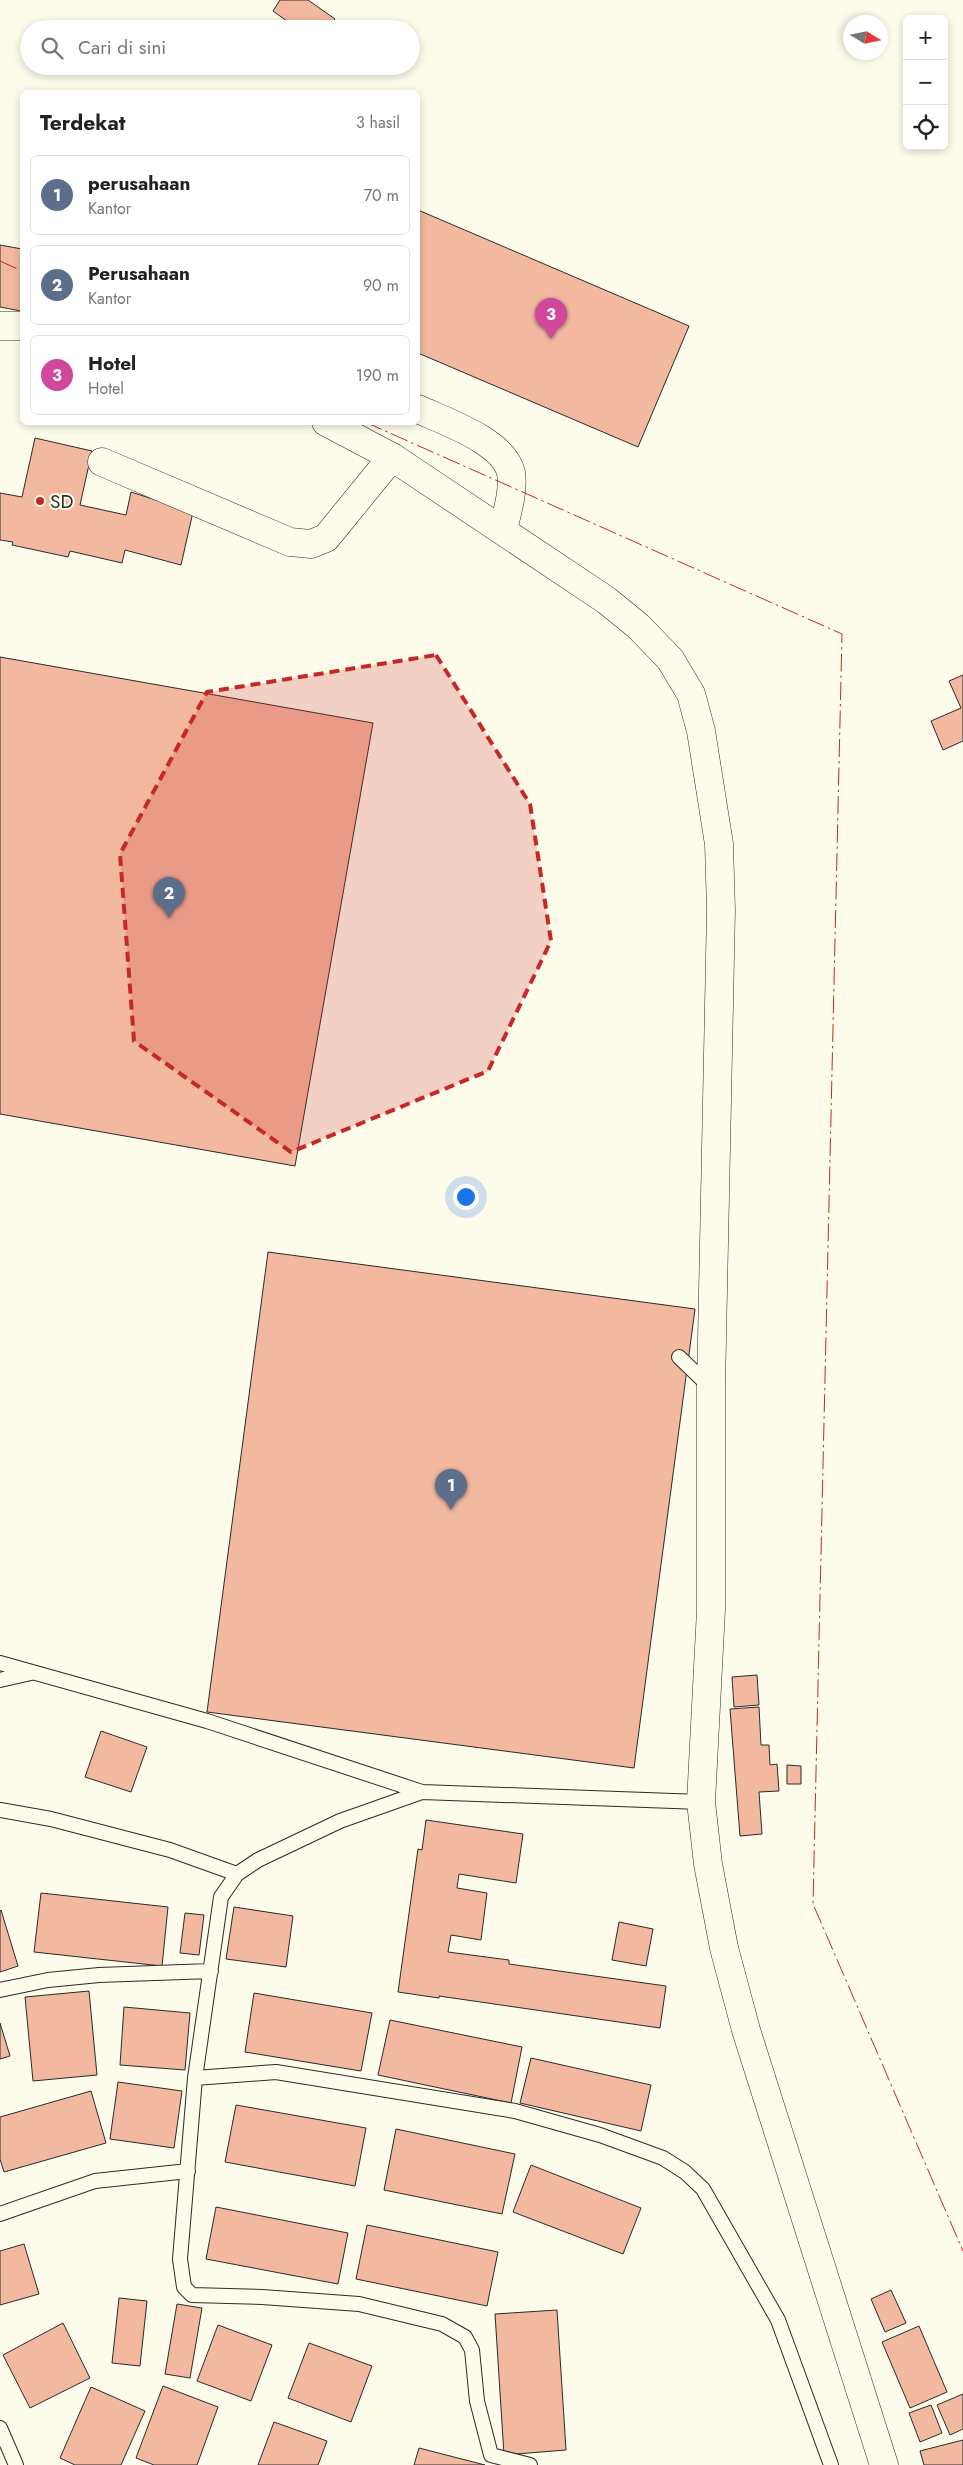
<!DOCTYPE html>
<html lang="id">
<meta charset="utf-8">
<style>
body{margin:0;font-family:Jost,sans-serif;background:#f6f6f6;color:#222}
.controls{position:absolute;right:15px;top:15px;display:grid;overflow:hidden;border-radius:8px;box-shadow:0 2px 8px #0003}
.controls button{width:45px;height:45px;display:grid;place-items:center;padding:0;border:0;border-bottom:1px solid #e0e0e0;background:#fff;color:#222;font:25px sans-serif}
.compass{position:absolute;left:843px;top:15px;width:45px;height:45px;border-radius:50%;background:#fff;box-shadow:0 2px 8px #0003;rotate:100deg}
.you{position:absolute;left:465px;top:1196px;width:18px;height:18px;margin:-12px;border:4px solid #fff;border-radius:50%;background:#1a73e8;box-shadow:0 0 0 8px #1a73e833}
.badge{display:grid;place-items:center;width:32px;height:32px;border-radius:50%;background:#b45309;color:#fff;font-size:16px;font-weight:700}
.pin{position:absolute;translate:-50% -41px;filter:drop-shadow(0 1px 2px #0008)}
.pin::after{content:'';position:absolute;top:26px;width:18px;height:15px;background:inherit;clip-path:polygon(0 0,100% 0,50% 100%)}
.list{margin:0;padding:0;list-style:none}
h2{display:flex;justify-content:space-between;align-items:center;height:65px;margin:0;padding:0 20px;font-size:21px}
h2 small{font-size:16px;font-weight:400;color:#767676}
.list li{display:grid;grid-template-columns:32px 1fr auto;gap:15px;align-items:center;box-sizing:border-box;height:80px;margin:0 10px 10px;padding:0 10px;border:1px solid #e0e0e0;border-radius:8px}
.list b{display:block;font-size:19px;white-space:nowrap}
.list p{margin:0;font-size:16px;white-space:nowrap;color:#767676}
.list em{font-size:16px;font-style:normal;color:#767676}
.icon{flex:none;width:28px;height:28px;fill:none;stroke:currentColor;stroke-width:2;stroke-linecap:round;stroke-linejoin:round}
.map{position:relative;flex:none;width:963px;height:2465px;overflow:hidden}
.search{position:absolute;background:#fff;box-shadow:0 2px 8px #0003;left:20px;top:20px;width:400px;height:55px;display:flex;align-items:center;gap:12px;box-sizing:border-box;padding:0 18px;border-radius:28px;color:#767676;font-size:19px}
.panel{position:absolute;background:#fff;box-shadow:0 2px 8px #0003;left:20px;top:90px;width:400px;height:335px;border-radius:8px}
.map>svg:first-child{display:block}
.building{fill:#f2b8a0;stroke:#2b2b2b}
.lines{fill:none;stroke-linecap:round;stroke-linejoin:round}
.lane-casing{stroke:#2b2b2b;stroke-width:16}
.street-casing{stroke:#2b2b2b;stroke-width:29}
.secondary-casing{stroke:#2b2b2b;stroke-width:29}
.lane{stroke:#fdfbea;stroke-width:14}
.street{stroke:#fdfbea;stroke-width:28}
.secondary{stroke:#fdfbea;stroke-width:28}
.power{stroke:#c62828;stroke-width:1;stroke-dasharray:18 4 2.5 4;stroke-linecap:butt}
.marked{fill:#c62828;fill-opacity:0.2;stroke:#c62828;stroke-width:4;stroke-dasharray:10 6;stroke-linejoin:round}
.poi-dot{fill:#c62828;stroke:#fdfbea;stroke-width:2}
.labels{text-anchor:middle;stroke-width:4;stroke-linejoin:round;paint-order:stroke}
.poi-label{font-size:19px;fill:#2b2b2b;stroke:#fdfbea;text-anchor:start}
</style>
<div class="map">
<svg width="963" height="2465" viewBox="0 0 963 2465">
<rect width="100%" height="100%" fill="#fdfbea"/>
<!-- building -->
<path class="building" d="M280,0H308L335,19L328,29H298L273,11Z
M418,210L689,326L638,447L418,353Z
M0,245L22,249L21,311L0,307Z
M35,438L92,451L80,505L126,515L131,492L193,512L181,565L125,550L122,563L70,551L68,557L12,545L13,542L0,540V493L22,497Z
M0,657L373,723L295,1166L0,1114Z
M963,675V741L943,750L931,721L961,708L949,681Z
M268,1252L695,1309L634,1768L207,1712Z
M757,1675L759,1705L734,1707L732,1677Z
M759,1707L761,1745H769L770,1765L777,1764L779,1791L759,1792L762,1834L740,1836L730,1709Z
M101,1731L147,1747L131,1792L85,1777Z
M787,1765L801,1766V1784H787Z
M426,1820L523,1834L516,1883L459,1874L457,1888L487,1893L481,1940L451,1935L448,1952L509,1960V1964L666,1986L660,2028L439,1996V1998L398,1992L418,1849L422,1850Z
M41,1893L168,1907L162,1966L34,1952Z
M234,1907L293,1916L286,1967L226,1959Z
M1,1910L18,1966L0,1972V1911Z
M185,1913L204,1915L199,1955L180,1953Z
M619,1922L653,1929L646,1966L612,1960Z
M89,1991L97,2075L33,2081L25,1997Z
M254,1993L372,2013L361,2071L245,2052Z
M124,2007L190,2013L185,2070L120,2065Z
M390,2020L522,2047L511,2103L378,2075Z
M0,2023L10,2056L0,2059Z
M531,2058L651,2085L641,2131L520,2103Z
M118,2082L182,2091L174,2148L110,2139Z
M91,2091L106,2143L4,2172L0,2159V2117Z
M236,2105L366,2128L355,2186L225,2162Z
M396,2129L515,2154L502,2214L384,2190Z
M531,2165L641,2208L623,2254L513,2212Z
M216,2207L348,2233L338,2284L206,2259Z
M367,2225L498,2252L487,2306L356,2279Z
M24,2244L39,2294L0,2305V2251Z
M891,2290L906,2323L885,2332L871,2299Z
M119,2298L147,2301L140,2366L112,2363Z
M177,2304L202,2308L190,2378L165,2374Z
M557,2310L566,2450L504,2455L495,2314Z
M63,2323L90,2378L30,2408L3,2355Z
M218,2325L272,2345L251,2401L197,2381Z
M919,2326L947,2392L910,2408L882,2342Z
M309,2343L372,2366L351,2422L288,2398Z
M163,2386L218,2407L197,2465H154L136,2458Z
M91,2387L145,2411L121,2465H75L60,2458Z
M963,2394V2429L950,2435L937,2405Z
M931,2405L942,2433L920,2442L909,2413Z
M274,2422L327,2441L318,2465H258Z
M963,2440V2465H924L920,2451Z
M419,2448L485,2465H414Z"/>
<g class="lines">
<!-- lane casing -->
<g class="lane-casing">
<path id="lane" d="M679,1357L710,1387
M0,1663L207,1721L422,1792L701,1802
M0,1680L31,1673
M422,1792L340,1821L258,1860L237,1874L221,1897L195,2078L180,2259L184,2287L192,2295L262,2297L359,2304L442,2324L465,2337L472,2350L477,2401L491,2455L530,2465
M0,1810L51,1819L170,1850L237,1874
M0,1990L48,1980L99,1975L211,1971
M195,2078L276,2072L515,2111L600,2135L663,2158L685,2172L703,2189L778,2320L831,2465
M0,2214L95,2181L188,2171
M0,2428L16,2465"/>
</g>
<!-- street casing -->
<g class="street-casing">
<path id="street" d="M418,409C444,421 504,441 511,473C514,491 507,512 503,530
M102,462L290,542L311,544L326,538L392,457"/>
</g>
<!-- secondary casing -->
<g class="secondary-casing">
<path id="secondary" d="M0,326H22
M326,422L392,457L606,600L638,626L670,659L691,694L701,731L719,844L721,910L711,1387V1610L701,1802L708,1864L724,1948L746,2030L884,2465"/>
</g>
<!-- lane -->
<use href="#lane" class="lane"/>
<!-- street -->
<use href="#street" class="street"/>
<!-- secondary -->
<use href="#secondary" class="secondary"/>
<!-- power -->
<path class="power" d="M0,261L22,271
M365,422L842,634L813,1904L963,2251"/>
</g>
<!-- marked area -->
<path class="marked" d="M436,655L530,804L551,941L488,1071L291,1152L134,1041L120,854L207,692Z"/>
<!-- markers -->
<circle class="poi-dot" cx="40" cy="501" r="5"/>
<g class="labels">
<!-- poi labels -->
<g class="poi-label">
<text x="50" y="508">SD</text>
</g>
</g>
</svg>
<div class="controls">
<button>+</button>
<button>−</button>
<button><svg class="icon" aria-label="locate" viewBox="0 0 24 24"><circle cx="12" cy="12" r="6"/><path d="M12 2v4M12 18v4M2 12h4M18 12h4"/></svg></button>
</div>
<svg class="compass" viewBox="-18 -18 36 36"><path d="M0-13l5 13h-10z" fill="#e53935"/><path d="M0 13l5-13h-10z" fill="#767676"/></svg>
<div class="you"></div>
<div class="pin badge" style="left:451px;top:1510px;background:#5c6f8a">1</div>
<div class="pin badge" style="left:169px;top:918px;background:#5c6f8a">2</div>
<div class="pin badge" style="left:551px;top:339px;background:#d1479c">3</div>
<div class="search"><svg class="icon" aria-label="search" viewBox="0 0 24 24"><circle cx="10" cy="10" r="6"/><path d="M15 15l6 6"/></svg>Cari di sini</div>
<section class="panel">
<h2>Terdekat<small>3 hasil</small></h2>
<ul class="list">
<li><span class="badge" style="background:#5c6f8a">1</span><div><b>perusahaan</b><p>Kantor</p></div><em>70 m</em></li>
<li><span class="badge" style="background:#5c6f8a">2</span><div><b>Perusahaan</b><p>Kantor</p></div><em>90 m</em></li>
<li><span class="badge" style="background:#d1479c">3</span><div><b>Hotel</b><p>Hotel</p></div><em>190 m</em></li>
</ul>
</section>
</div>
